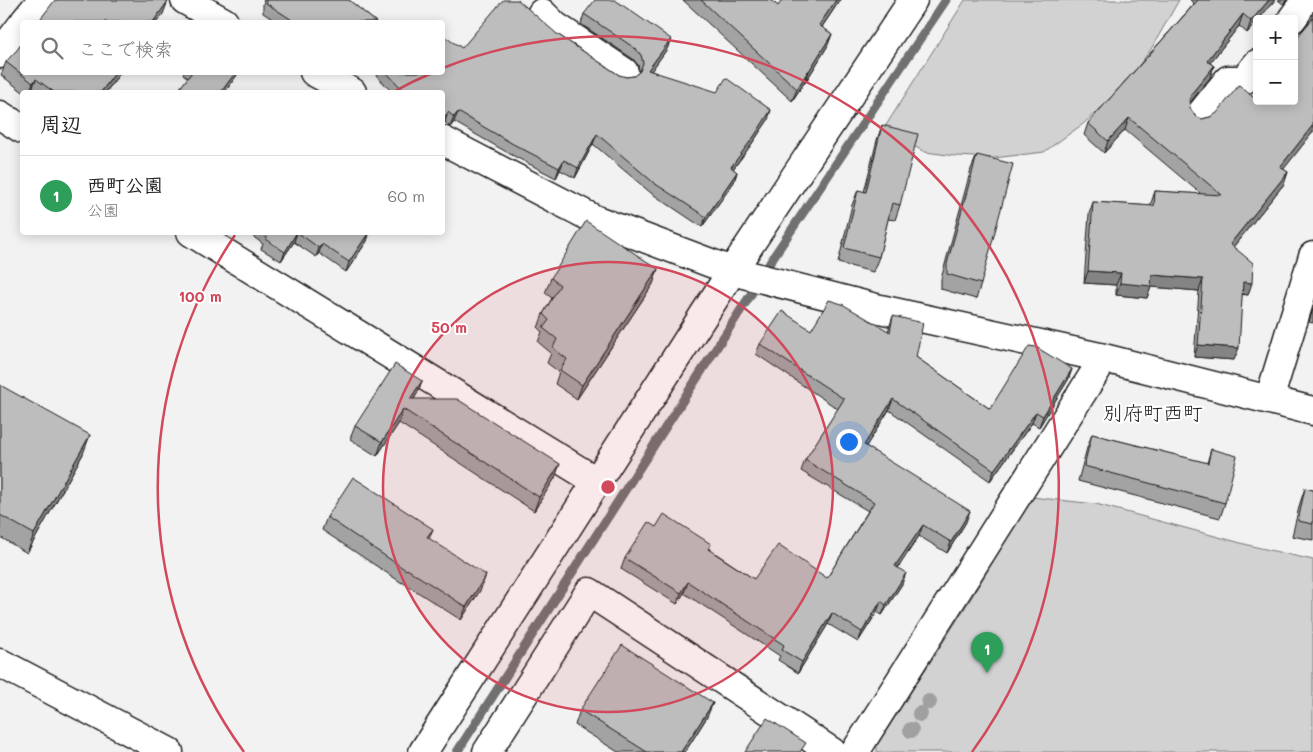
<!DOCTYPE html>
<html lang="ja">
<meta charset="utf-8">
<style>
body{margin:0;font-family:Mali,"Klee One",sans-serif;background:#f6f6f6;color:#222}
.controls{position:absolute;right:15px;top:15px;display:grid;overflow:hidden;border-radius:5px;box-shadow:0 2px 12px #0003}
.controls button{width:45px;height:45px;display:grid;place-items:center;padding:0;border:0;border-bottom:1px solid #e0e0e0;background:#fff;color:#222;font:25px sans-serif}
.you{position:absolute;left:848px;top:441px;width:18px;height:18px;margin:-12px;border:4px solid #fff;border-radius:50%;background:#1a73e8;box-shadow:0 0 0 8px #1a73e833}
.badge{display:grid;place-items:center;width:32px;height:32px;border-radius:50%;background:#d1495b;color:#fff;font-size:16px;font-weight:700}
.pin{position:absolute;translate:-50% -41px;filter:drop-shadow(0 1px 2px #0008)}
.pin::after{content:'';position:absolute;top:26px;width:18px;height:15px;background:inherit;clip-path:polygon(0 0,100% 0,50% 100%)}
.list{margin:0;padding:0;list-style:none}
h2{display:flex;justify-content:space-between;align-items:center;height:65px;margin:0;padding:0 20px;font-size:21px}
h2 small{font-size:16px;font-weight:400;color:#767676}
.list li{display:grid;grid-template-columns:32px 1fr auto;gap:15px;align-items:center;box-sizing:border-box;height:80px;padding:0 20px;border-top:1px solid #e0e0e0}
.list b{display:block;font-size:19px;white-space:nowrap}
.list p{margin:0;font-size:16px;white-space:nowrap;color:#767676}
.list em{font-size:16px;font-style:normal;color:#767676}
.icon{flex:none;width:28px;height:28px;fill:none;stroke:currentColor;stroke-width:2;stroke-linecap:round;stroke-linejoin:round}
.map{position:relative;flex:none;width:1313px;height:752px;overflow:hidden}
.search{position:absolute;background:#fff;box-shadow:0 2px 12px #0003;left:20px;top:20px;width:425px;height:55px;display:flex;align-items:center;gap:12px;box-sizing:border-box;padding:0 18px;border-radius:5px;color:#767676;font-size:19px}
.panel{position:absolute;background:#fff;box-shadow:0 2px 12px #0003;left:20px;top:90px;width:425px;height:145px;border-radius:5px}
.map>svg:first-child{display:block}
.green{fill:#d2d2d2;stroke:#777}
.lines{fill:none;stroke-linecap:round;stroke-linejoin:round}
.stream{stroke:#707070;stroke-width:9}
.minor-casing{stroke:#1c1c1c;stroke-width:31}
.minor{stroke:#fff;stroke-width:28}
.tree{fill:#a0a0a0}
.wall{fill:#a3a3a3;stroke:#1c1c1c}
.shaded-wall{fill:#848484;stroke:#1c1c1c}
.building{fill:#bdbdbd;stroke:#1c1c1c}
.ring{fill:none;stroke:#d1495b;stroke-width:2.5}
.labels{text-anchor:middle;stroke-width:4;stroke-linejoin:round;paint-order:stroke}
.quarter-label{font-size:20px;fill:#1c1c1c;stroke:#fff}
.centre{fill:#d1495b;stroke:#fff;stroke-width:2.5}
.ring-label{font-size:15px;text-anchor:middle;font-weight:bold;fill:#d1495b;stroke:#fff;stroke-width:4;stroke-linejoin:round;paint-order:stroke}
</style>
<div class="map">
<svg width="1313" height="752" viewBox="0 0 1313 752">
<rect width="100%" height="100%" fill="#f2f2f2"/>
<filter id="ink" filterUnits="userSpaceOnUse"><feTurbulence type="fractalNoise" baseFrequency=".02" numOctaves="2"/><feDisplacementMap in="SourceGraphic" scale="10" xChannelSelector="R" yChannelSelector="G"/><feConvolveMatrix kernelMatrix="1 2 1 2 8 2 1 2 1" color-interpolation-filters="sRGB"/></filter>
<g filter="url(#ink)">
<!-- green -->
<path class="green" d="M965,0H1179L1151,49L1122,89L1083,124L1044,152L994,158L956,156L925,152L883,130Z
M1031,497L1096,504L1252,546L1313,560V752H877V745L970,600Z"/>
<g class="lines">
<!-- stream -->
<path class="stream" d="M457,752L753,291L774,256L946,0"/>
<!-- minor casing -->
<g class="minor-casing">
<path id="minor" d="M185,0L224,22
M542,13L555,26L624,72
M1292,19L1306,0
M24,22L42,0
M0,54L22,25
M314,72L352,92
M0,115L22,129
M1200,115L1228,80H1244L1257,64
M442,140L594,219L732,271L880,309L1104,358L1313,411
M191,232L596,481
M1269,400L1313,256
M0,663L169,752
M423,752L732,271L913,0
M487,752L589,592L832,752
M855,752L1104,358"/>
</g>
<!-- minor -->
<use href="#minor" class="minor"/>
</g>
<!-- trees -->
<g class="tree">
<circle cx="929" cy="702" r="8"/>
<circle cx="920" cy="714" r="8"/>
<circle cx="911" cy="730" r="8"/>
</g>
<!-- wall -->
<path class="wall" d="M263,0H349L376,22H277L263,13V4L264,1Z
M683,0H771L778,6L840,0L822,27L832,34L827,47L805,83H804L792,101Z
M1190,0H1275L1247,33L1239,26L1210,63L1214,66L1210,78L1189,103L1190,108L1195,116L1202,119L1210,117L1257,101L1308,24L1313,11V132L1283,169L1288,172L1284,184L1233,247L1248,295L1242,294L1234,360L1194,357L1199,291L1151,287L1147,298L1116,295V285L1084,283L1089,214L1093,202L1151,206V203L1155,191L1201,194L1125,130L1104,153L1084,135L1088,123L1194,4Z
M1278,0H1287L1283,4Z
M584,14L671,39L667,49L651,71L768,120L751,145L733,169L737,172L734,182L702,227L651,193L593,144L575,178L560,170L556,178L510,154L454,122L450,127L445,122L443,125L442,92H392L373,72H442L462,48L557,34L619,75L626,77L634,76L639,72L638,65L633,59L581,24Z
M6,62L22,72H121L106,92H23L1,75Z
M184,72H239L225,92H177L188,78L183,74Z
M882,125L900,205L895,220L888,219L879,257L873,272L838,263L852,205L858,190L864,192L877,140Z
M977,155L981,284L976,299L941,289V279L971,169Z
M247,232H370L367,241L346,272L319,253L316,257L294,242L281,261L261,249L263,244Z
M658,269L653,284L577,399L555,384L559,372L547,363L551,353L538,342L542,332L538,328L543,314L552,298L545,293L551,278Z
M1313,309V323L1309,322Z
M893,316L916,357L990,409L1072,369L1068,380L1039,427L1032,423L990,481L889,410L866,446L966,522L947,553L919,536L898,568L902,584L882,615L877,612L858,642L828,624L798,673L778,660L780,656L684,593L677,604L621,569L625,558L656,527L711,544L709,549L754,579L827,578L868,511L801,471L805,460L838,409L756,354L760,344L811,330L888,331Z
M422,381L417,394L414,399L555,478L534,511L399,423L377,456L350,439L355,426Z
M0,385L83,454L27,553L0,537Z
M1092,434L1207,463L1211,449L1225,503L1220,518L1078,481L1087,448Z
M1305,488L1313,490V540L1292,536L1300,503Z
M327,517L429,539L481,589L461,620L402,582V583L322,530Z
M580,710L707,717L685,752H618L575,725Z"/>
<!-- shaded-wall -->
<path class="shaded-wall" d="M836,0H840L815,37L819,25Z
M1269,0H1275L1259,19H1257V21L1247,33L1251,21Z
M168,1L163,14L157,22H153Z
M1243,14L1239,26L1203,72L1207,61Z
M832,34L827,47L805,83L809,71Z
M671,39L667,49L645,80L648,70Z
M1214,66L1210,78L1188,105L1185,112L1192,93Z
M808,71L804,83L792,101L797,89Z
M116,72H121L106,92H101Z
M236,72H239L225,92H221Z
M36,79L31,92H29L33,83Z
M771,110L768,120L751,145L727,177L731,167Z
M448,112L445,122L442,125V116Z
M458,112L454,122L450,127L454,117Z
M1129,118L1125,130L1104,153L1108,141Z
M1313,125V132L1276,179L1280,167Z
M597,134L593,144L575,178L578,168Z
M564,160L560,170L556,178L559,168Z
M737,172L734,182L702,227L706,217Z
M1288,172L1284,184L1226,256L1230,244Z
M297,232L294,242L281,261L285,252Z
M369,232L367,241L346,272L349,262Z
M322,244L319,253L316,257L319,248Z
M658,269L653,284L577,399L582,385Z
M1088,271L1121,273L1116,285L1084,283Z
M1152,275L1203,279L1199,291L1151,287L1147,298L1116,295L1120,283Z
M1243,282L1252,283L1248,295L1239,294Z
M1198,345L1239,348L1234,360L1194,357Z
M1072,369L1068,380L1039,427L1043,416Z
M422,381L417,394L405,412L410,399Z
M893,399L889,410L860,456L864,445Z
M403,409L399,423L377,456L382,442Z
M1036,412L1032,423L990,481L994,470Z
M90,435L83,454L27,553L34,534Z
M560,464L555,478L534,511L539,497Z
M970,511L966,522L947,553L951,542Z
M923,525L919,536L891,577L895,566Z
M433,529L428,542L427,537Z
M906,573L902,584L882,615L886,605Z
M486,575L481,589L461,620L466,607Z
M688,582L684,593L677,604L681,593Z
M881,601L877,612L858,642L862,632Z
M832,613L828,624L798,673L802,662Z
M713,703L707,717L685,752H681Z"/>
<!-- building -->
<path class="building" d="M55,0H166L168,1L153,22H38Z
M266,0H349L376,22H295L266,3Z
M503,0H518L557,34L619,75L626,77L634,76L640,71L643,63L641,55L636,49L584,14L595,0H615L671,39L648,70L717,92L726,78L771,110L755,135L731,167L737,172L706,217L654,183L597,134L578,168L564,160L559,168L513,144L458,112L454,117L448,112L447,115L442,116V92H405L386,72H442V35L462,48Z
M701,0H771L778,6L782,0H836L819,25L832,34L809,71H808L797,89Z
M1198,0H1269L1251,21L1243,14L1207,61L1214,66L1192,93L1189,100L1190,108L1195,116L1202,119L1210,117L1217,113L1239,85L1253,97L1257,92V101H1294V41L1313,18V125L1280,167L1288,172L1230,244L1253,263L1252,283L1243,282L1239,348L1198,345L1203,279L1152,275L1151,286L1120,283L1121,273L1088,271L1093,202L1154,206L1155,191L1222,195L1129,118L1108,141L1088,123Z
M22,43V72H116L101,92H54L36,79L33,83L6,62L12,55L17,50Z
M192,72H236L221,92H177Z
M882,125L918,134L900,205L892,203L879,257L844,248L858,190L866,192Z
M977,155L1013,164L981,284L947,274V264Z
M586,221L658,269L582,385L560,370L567,359L553,348L557,339L543,328L549,320L543,314L560,285L551,278Z
M264,232H297L285,252L265,239L268,235Z
M297,232H369L349,262L322,244L319,248Z
M829,300L842,304L890,332L893,316L923,323L916,357L990,409L1029,346L1036,347L1072,369L1043,416L1036,412L994,470L893,399L864,445L970,511L951,542L923,525L895,566L906,573L886,605L881,601L862,632L832,613L802,662L782,650L784,645L688,582L681,593L625,558L648,522L656,527L664,514L711,544L708,549L754,579L778,545L827,578L874,502L805,460L844,399L760,344L782,311L811,330Z
M395,364L422,381L410,399H457L560,464L539,497L403,409L382,442L355,426Z
M0,385L90,435L34,534L0,515Z
M1092,434L1208,463L1211,449L1237,456L1225,503L1084,466Z
M353,477L433,529L427,537L486,575L466,607L407,569L406,570L327,517Z
M1305,488L1313,490V524L1298,521Z
M622,645L713,703L681,752H647L580,710Z
M767,718L806,743L800,752H745Z"/>
</g>
<!-- distance rings -->
<circle cx="608" cy="487" r="225" fill="#d1495b" fill-opacity=".12"/>
<g class="ring">
<circle cx="608" cy="487" r="225"/>
<path d="M244 752A450 450 0 0 1 235 235M393 92A450 450 0 0 1 432 73M443 68A450 450 0 0 1 972 752"/>
</g>
<g class="labels">
<!-- quarter labels -->
<g class="quarter-label">
<text x="1153" y="420">別府町西町</text>
</g>
</g>
<circle cx="608" cy="487" r="8" class="centre"/>
<g class="ring-label">
<text x="200" y="302">100 m</text>
<text x="449" y="333">50 m</text>
</g>
</svg>
<div class="controls">
<button>+</button>
<button>−</button>
</div>
<div class="you"></div>
<div class="pin badge" style="left:987px;top:673px;background:#2e9e5b">1</div>
<div class="search"><svg class="icon" aria-label="search" viewBox="0 0 24 24"><circle cx="10" cy="10" r="6"/><path d="M15 15l6 6"/></svg>ここで検索</div>
<section class="panel">
<h2>周辺<small></small></h2>
<ul class="list">
<li><span class="badge" style="background:#2e9e5b">1</span><div><b>西町公園</b><p>公園</p></div><em>60 m</em></li>
</ul>
</section>
</div>
